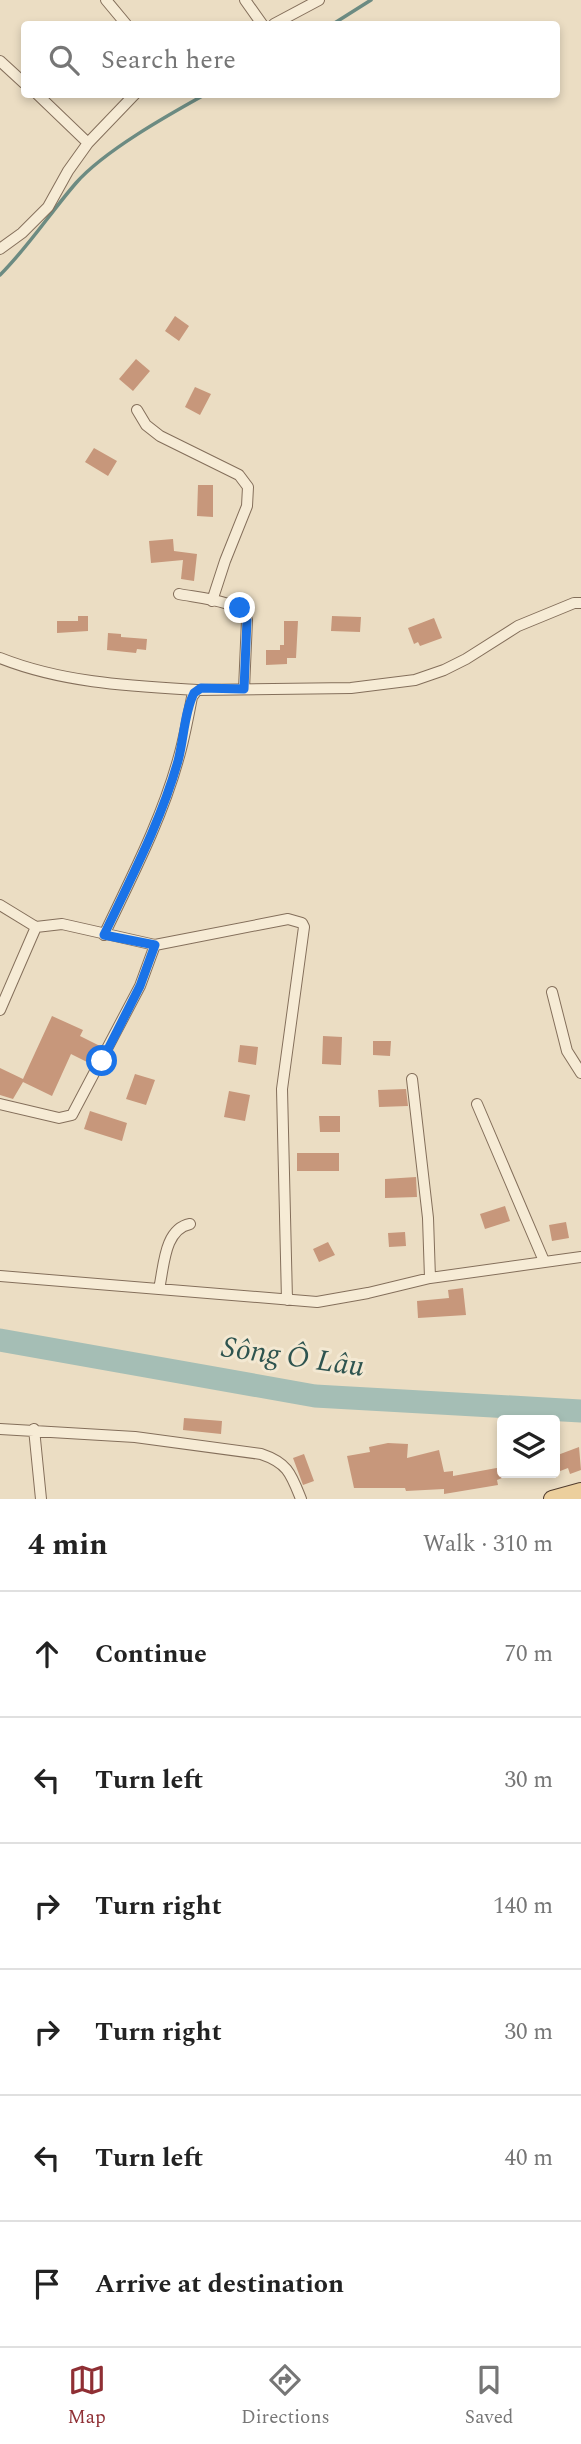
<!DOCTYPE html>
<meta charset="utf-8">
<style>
body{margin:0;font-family:Spectral,serif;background:#f2f2f2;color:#222}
.controls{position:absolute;right:21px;bottom:21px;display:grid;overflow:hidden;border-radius:7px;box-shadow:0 4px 10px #0003}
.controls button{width:63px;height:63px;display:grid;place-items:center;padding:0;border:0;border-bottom:2px solid #e0e0e0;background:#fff;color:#222;font:35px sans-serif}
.stop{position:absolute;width:21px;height:21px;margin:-16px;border:5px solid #1a73e8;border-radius:50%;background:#fff}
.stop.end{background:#1a73e8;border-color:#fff;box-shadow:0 2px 7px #0008}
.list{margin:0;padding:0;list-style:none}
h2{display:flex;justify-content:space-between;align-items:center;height:91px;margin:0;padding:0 28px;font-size:30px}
h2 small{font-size:23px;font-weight:400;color:#767676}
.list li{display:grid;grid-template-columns:46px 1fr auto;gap:21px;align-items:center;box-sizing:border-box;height:126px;padding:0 28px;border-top:2px solid #e0e0e0}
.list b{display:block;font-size:26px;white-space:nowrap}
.list em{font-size:23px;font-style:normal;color:#767676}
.icon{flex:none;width:38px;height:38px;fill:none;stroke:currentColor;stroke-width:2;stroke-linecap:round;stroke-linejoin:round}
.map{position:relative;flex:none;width:581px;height:1499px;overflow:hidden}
.search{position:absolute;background:#fff;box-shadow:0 4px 10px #0003;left:21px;right:21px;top:21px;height:77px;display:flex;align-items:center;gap:18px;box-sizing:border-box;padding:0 24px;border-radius:7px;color:#767676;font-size:26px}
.sheet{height:847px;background:#fff}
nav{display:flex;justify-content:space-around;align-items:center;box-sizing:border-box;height:98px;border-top:2px solid #e0e0e0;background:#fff;font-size:19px;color:#767676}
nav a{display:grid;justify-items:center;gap:4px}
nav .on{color:#8f2f34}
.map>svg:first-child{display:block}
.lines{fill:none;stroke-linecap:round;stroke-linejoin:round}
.stream{stroke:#6c8b82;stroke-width:3.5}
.river{stroke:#a5beb5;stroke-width:23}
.building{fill:#c7977b}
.minor-casing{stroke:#846f5b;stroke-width:12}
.primary-casing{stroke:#523d2f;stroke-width:18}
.minor{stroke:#f6ebd5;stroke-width:10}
.primary{stroke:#eccf9d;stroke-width:16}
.route{stroke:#1a73e8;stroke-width:9}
.labels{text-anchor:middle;stroke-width:6;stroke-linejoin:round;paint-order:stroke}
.water-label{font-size:30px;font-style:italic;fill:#2e544f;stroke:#f3e8d2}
</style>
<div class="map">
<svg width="581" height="1499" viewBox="0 0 581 1499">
<rect width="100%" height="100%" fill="#ebddc3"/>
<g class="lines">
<!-- stream -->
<path class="stream" d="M333,24L371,0
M0,275C29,246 50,213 76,183C104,151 168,115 206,94"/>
<!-- river -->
<path class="river" d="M0,1340L315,1396L581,1411"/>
</g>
<!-- building -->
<path class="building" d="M175,316L189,326L179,341L165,331Z
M136,359L150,371L133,391L119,379Z
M195,387L211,394L200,415L185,407Z
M94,448L117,461L108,476L85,462Z
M198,485H213V517L197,516Z
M173,539L174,551L197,554L194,581L181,579L183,560L151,563L149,541Z
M78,616H88V631L57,633V621H78Z
M332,616L361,617L360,632L331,631Z
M434,618L442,638L420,646L418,642L414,644L408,628Z
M284,621H298L296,658H287V664L266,665V650H280V645H284Z
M108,633L121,634V637L147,639L146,650L137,649L136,653L107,650Z
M52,1016L83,1030L80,1036L100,1046L91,1064L71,1054L52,1096L23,1082L13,1099L0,1095V1068L23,1079Z
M323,1036L342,1037L341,1065L322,1064Z
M373,1041H391L390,1056L373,1055Z
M240,1045L258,1047L256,1065L238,1062Z
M135,1074L155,1080L146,1105L126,1099Z
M406,1089L408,1106L379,1107L378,1090Z
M229,1091L250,1095L245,1121L224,1117Z
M90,1111L127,1123L122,1141L84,1129Z
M319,1116H340V1132H320Z
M297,1153H339V1171H297Z
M416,1177L417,1197L385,1198V1179Z
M505,1206L510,1221L485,1229L480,1214Z
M566,1222L569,1238L552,1241L549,1225Z
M405,1232L406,1246L389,1247L388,1233Z
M328,1242L335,1255L319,1262L313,1249Z
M463,1288L466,1315L418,1318L417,1301L449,1298L448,1290Z
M184,1418L222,1421L221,1434L183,1430Z
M388,1443L408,1444L407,1458L439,1450L444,1472L453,1471V1476L502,1467V1478L497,1480L498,1485L444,1494V1489L406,1491L405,1488H354L347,1456L370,1452L369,1447Z
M579,1447L581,1470L570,1474L568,1468L555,1473V1456Z
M304,1454L314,1481L303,1485L293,1458Z"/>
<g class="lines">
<!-- minor casing -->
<g class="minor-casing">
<path id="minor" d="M106,0L126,24
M245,0L262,24
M274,24L319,0
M0,61L24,83
M37,94L88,143
M0,249L22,233L48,207L68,171L88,143L135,94
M137,410L146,425L160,436L239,475L248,487L247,506L225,561L212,601
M179,594C198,598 241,600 247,620L244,689
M0,658C63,683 130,686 197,690
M0,905L36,927L0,1010
M36,927L62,924L155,945L288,919L302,923L304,927L282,1089L287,1300
M104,935C131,878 161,821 178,760C184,740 188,718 192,697L197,690L351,688L415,680L444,670L466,659L518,626L574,603H581
M552,992L567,1051L581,1073
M412,1079L428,1218L430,1278
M0,1104L59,1118L72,1115L140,986L155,945
M477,1104L544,1261
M0,1276L317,1302L368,1293L430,1278L581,1257
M159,1289C164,1267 164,1229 190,1224
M0,1429L135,1437L261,1454C288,1463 291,1474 301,1499
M34,1429L41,1499"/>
</g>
<!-- primary casing -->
<g class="primary-casing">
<path id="primary" d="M552,1499L581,1491"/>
</g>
<!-- minor -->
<use href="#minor" class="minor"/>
<!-- primary -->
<use href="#primary" class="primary"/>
</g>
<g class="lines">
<!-- route -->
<path class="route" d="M102,1061L140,986L155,945L104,935C131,878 161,821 178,761C184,739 184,713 194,693L201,688L244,689L247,620L244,612L240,608"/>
</g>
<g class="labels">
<!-- water labels -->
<g class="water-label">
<text transform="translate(293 1356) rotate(8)" y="10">Sông Ô Lâu</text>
</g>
</g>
</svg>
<div class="controls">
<button><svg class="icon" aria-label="layers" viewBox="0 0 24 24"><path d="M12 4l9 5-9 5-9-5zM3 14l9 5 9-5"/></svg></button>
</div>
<div class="stop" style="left:102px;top:1061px"></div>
<div class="stop end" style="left:240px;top:608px"></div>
<div class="search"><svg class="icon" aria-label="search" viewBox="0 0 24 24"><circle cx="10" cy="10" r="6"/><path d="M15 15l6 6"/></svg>Search here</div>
</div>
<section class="sheet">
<h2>4 min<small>Walk · 310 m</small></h2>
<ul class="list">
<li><svg class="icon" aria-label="ahead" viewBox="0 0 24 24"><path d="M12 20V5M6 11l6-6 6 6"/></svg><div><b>Continue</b></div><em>70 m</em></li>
<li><svg class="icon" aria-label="left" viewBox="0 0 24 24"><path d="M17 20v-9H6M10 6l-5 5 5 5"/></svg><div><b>Turn left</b></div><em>30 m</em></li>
<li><svg class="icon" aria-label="right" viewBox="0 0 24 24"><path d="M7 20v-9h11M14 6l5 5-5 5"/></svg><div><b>Turn right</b></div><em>140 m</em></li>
<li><svg class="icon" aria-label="right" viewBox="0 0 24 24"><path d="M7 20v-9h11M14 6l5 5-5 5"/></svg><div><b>Turn right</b></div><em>30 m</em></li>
<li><svg class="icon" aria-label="left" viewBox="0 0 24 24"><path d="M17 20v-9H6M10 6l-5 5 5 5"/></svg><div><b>Turn left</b></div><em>40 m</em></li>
<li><svg class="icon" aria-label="arrive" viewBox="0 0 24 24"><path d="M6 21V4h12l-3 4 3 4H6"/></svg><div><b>Arrive at destination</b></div></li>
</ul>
</section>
<nav>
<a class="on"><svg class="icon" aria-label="map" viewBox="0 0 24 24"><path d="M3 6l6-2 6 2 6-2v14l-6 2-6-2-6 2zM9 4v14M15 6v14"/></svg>Map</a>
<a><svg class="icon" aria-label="directions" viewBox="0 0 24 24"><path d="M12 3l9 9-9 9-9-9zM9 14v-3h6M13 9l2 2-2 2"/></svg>Directions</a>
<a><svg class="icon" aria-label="saved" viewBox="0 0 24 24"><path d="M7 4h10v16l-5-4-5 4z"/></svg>Saved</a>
</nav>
